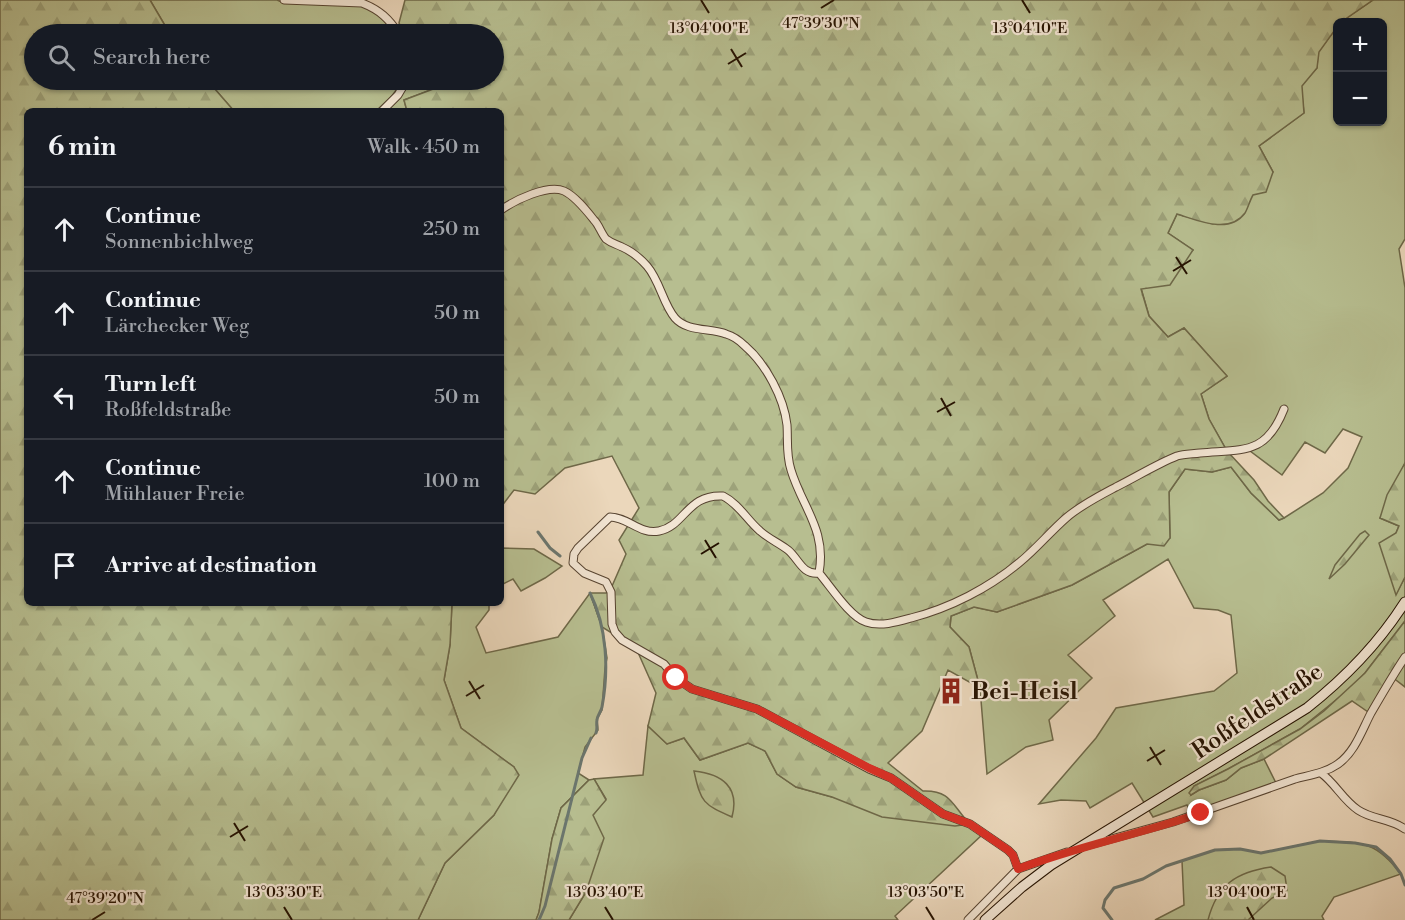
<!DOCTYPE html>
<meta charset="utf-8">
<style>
body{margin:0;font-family:"Libre Bodoni",serif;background:#20242c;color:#f1f3f6}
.controls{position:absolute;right:18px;top:18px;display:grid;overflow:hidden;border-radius:9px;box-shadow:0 2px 4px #0004}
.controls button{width:54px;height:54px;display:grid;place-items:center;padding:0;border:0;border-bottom:2px solid #363941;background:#171b24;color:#f1f3f6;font:30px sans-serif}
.stop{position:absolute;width:18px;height:18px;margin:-14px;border:4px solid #d93025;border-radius:50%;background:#fff}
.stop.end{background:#d93025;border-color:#fff;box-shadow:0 2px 6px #0008}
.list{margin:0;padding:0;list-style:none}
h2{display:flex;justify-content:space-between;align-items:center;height:78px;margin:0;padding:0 24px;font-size:26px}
h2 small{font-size:20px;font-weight:400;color:#9ea1a6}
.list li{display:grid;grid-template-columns:39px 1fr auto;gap:18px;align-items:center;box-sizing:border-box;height:84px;padding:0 24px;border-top:2px solid #363941}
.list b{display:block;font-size:22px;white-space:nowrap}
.list p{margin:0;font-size:20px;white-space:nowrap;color:#9ea1a6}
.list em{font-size:20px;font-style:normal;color:#9ea1a6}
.icon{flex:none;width:33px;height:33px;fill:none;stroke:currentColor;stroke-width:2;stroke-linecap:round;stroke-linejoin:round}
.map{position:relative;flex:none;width:1405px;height:920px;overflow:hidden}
.search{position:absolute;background:#171b24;box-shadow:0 2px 4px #0004;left:24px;top:24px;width:480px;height:66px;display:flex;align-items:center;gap:15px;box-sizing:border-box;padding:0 21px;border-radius:33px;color:#9ea1a6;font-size:22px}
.panel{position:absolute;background:#171b24;box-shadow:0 2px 4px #0004;left:24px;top:108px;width:480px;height:498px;border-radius:9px}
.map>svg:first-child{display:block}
.green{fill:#b7be90;stroke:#6e6848;stroke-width:1.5}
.forest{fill:url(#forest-firs);stroke:#6e6848;stroke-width:1.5}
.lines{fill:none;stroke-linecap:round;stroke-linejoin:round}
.stream{stroke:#6b766e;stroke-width:3}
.street-casing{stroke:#564330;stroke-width:9}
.secondary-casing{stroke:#251201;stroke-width:11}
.street{stroke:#f2e5d3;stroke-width:7}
.secondary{stroke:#f2e5d3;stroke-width:9}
.route{stroke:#d93025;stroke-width:8}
.ticks{fill:none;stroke:#251201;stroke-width:2}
.labels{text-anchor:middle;stroke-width:4.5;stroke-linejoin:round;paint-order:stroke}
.poi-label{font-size:24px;font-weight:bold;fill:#251201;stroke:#f2e5d3;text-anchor:start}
.street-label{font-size:24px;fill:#251201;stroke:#f2e5d3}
.ticks-label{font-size:15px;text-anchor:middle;fill:#251201;stroke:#f2e5d3;stroke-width:4.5;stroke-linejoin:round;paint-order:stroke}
</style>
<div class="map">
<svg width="1405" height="920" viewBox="0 0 1405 920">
<defs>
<pattern id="forest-firs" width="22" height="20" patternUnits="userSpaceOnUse" patternTransform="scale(1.5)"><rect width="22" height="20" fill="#b7be90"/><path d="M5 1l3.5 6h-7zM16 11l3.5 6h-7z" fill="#9da27a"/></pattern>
</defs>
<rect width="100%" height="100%" fill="#ebd7bb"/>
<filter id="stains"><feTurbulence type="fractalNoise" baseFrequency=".00333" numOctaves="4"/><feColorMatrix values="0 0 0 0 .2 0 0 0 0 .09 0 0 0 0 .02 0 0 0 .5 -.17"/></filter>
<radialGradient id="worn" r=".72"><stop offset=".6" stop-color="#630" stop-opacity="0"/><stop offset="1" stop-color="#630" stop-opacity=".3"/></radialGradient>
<!-- green -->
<path class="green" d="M150,0H277L284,3C308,3 359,0 379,12C386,17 392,27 397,34H170Z
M1373,0H1405V239L1399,249L1405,288V463L1380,518L1399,526L1396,533V594L1405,577V621L1365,673L1352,687L1300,729L1228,769L1194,786L1191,795L1199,790L1226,780L1241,768L1264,759L1277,785L1192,816L1187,805L1153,817L1132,783L1090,808L1086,801L1061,800L1039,804L1096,738L1116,708L1214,691L1237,673L1231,615L1218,610L1194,608L1168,559L1103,600L1115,616L1068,655L1092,678L1049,720L1053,740L1026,747L987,774L980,688L969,647L950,627L951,616L974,607L997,612L1072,585L1147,544L1170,538L1169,492L1185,469L1212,472L1231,467L1251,493L1279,520L1284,518L1323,493L1348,468L1362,437L1343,429L1325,453L1305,442L1282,475L1246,448L1227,451L1209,419L1201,394L1227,376L1184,328L1168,337L1149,316L1141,288L1193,250L1168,233L1177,214L1213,224L1244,214L1252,195L1273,172L1259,146L1304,113L1301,86L1317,68L1318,52L1337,27L1338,122H1382V22H1341Z
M207,80H403L392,96L376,111H234Z
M411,80H435L436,88L404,100L407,111H386L398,100Z
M501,548L534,549L562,566L545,578L521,591L513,579L501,585Z
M590,593L602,627L607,658L605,668L602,710L597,719L598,730L585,747L578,773L589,780L561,808L552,839L539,913L536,920H418L445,863L494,815L514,767L461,728L444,680L450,645L452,603H489V610L476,627L486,653L558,637Z
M648,726L667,744L684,738L700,760L748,743L765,751L777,774L796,787L832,797L970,824L984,833L895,916L898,920H569L586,892L593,815L606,799L594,779L643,775Z
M1320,841C1361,843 1374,839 1401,874L1334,897L1322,916L1324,920H1155L1184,905L1182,861L1215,850L1240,849L1261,853Z"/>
<!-- forest -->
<path class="forest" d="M0,0H150L170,34H34V80H207L234,111H27V603H452L450,645L444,680L461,728L514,767L519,775L494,815L445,863L418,920H0Z
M405,0H1373L1341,22H1338L1337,27L1319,52L1317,68L1302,86L1304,113L1259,146L1273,172L1266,192L1253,195C1250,200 1248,208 1245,213C1229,235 1197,220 1177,214L1168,233L1193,250L1170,285L1141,289L1149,316L1168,337L1184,328L1227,376L1201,394L1209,419L1227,451L1254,480L1268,501L1284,518L1279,520L1251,493L1231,467L1212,472L1185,469L1169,492L1170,538L1164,546L1147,544L1072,585L997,612L974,607L951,616L950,627L969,647L980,688L948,670L922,731L888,763L923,791C952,790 952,806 970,824L955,826L882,817L832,797L796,787L777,774L765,751L748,743L700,760L684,738L667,744L648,726L656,693L636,648L602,627L590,593H609L626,554L619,540L639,508L612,456L565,468L535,494L514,490L501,507V111H407L404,100L436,88L435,80H494V34H405L399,23Z
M1405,463V577L1396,595L1379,543L1396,533L1399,526L1380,518L1387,495Z
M1365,531L1369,535L1345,564L1329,579L1335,565L1360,534Z
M1405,621V687L1392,677L1371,714L1352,701L1264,759L1241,768L1226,780L1199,790L1191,795L1189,793L1194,786L1228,769L1300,729L1324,711L1365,673Z
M694,771C722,774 740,787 732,817C703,804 701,803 694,771Z
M594,779L606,800L593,815L604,838L586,892L569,920H536L539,912L552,839L561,808L589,780Z
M1271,867L1285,876L1287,890L1272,898L1248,920H1208C1217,885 1236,872 1271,867Z"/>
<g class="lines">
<!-- stream -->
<path class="stream" d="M538,532L550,548L560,556
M590,593C607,627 609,670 602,707C601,712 597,716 597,720C596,726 598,728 596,733
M539,920L545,906L582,758L591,738
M1112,920L1103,908L1105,900L1114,888L1143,879L1166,866L1215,850L1240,849L1261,853L1320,841L1355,843L1376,847L1390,859L1401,874L1405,885"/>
<!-- street casing -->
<g class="street-casing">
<path id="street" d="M284,0L362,3C380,10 389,19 399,34
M382,111L398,95L407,80
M501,210C515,200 548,184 564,191C575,196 586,210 594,220C599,225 601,233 606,239C611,243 616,244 622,247C631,251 640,258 647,266C660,281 663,304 675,318C687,332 711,328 726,334C733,336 740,341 745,346C766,364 784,398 787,425C788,440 786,455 791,470C802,507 827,530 819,573
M1321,773C1335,783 1343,800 1358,810C1373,820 1389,818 1405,829
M1086,846L1173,822L1295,779C1310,775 1325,773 1338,764C1355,752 1362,730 1371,713C1382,694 1393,675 1405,657
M1018,869L1013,855L1008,850L970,824L943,814L891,778L869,769L757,709L692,689L676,678L664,664L622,640L615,632L612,624L611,592L606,582L584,573L573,563L574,554L578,548L610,517C628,517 640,535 659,531C685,526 687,494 723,496C739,504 747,520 760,531C769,539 779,543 788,550C799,559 802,575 819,573C831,587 850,617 866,622C880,627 897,622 911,618C950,608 989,588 1020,562C1036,549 1050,532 1066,518C1081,505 1099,496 1116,487C1136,477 1157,464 1177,456C1184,454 1193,454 1200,453C1244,449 1266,455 1284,409
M968,920L1018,869L1067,852"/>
</g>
<!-- secondary casing -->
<g class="secondary-casing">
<path id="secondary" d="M985,920L1022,887L1051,865L1307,708C1345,678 1379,643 1405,602"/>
</g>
<!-- street -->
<use href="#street" class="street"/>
<!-- secondary -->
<use href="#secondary" class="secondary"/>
</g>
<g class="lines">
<!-- route -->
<path class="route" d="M676,678L692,689L757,709L869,768L891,778L943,814L970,824L1008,850L1013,855L1018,869C1078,846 1141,834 1201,813"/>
</g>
<!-- ticks -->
<path class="ticks" d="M701,0L709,13M1022,0L1030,13M821,8L834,0M731,49L742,67M728,64L746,53M1176,257L1187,274M1173,271L1191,260M941,398L951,416M937,412L955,402M705,540L716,558M701,554L719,543M469,681L480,699M466,696L484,685M1150,747L1161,765M1147,761L1165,750M234,823L245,841M230,837L248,826M284,907L292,920M605,907L613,920M926,907L934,920M1247,907L1254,920M92,920L105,912"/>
<!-- icons -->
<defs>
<g id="building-bare" transform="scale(2.07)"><path d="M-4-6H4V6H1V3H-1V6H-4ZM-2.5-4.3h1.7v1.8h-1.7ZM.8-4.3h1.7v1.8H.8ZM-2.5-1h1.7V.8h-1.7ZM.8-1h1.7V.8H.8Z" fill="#8f2418" stroke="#f2e5d3" stroke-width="2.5" paint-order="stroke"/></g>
</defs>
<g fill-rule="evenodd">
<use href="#building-bare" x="951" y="691"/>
</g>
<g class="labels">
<!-- poi labels -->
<g class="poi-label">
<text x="971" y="699">Bei-Heisl</text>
</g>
<!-- street labels -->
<g class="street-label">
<text transform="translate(1257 711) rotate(-34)" y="8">Roßfeldstraße</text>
</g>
</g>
<g class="ticks-label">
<text x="821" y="28">47°39'30"N</text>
<text x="709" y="33">13°04'00"E</text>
<text x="1030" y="33">13°04'10"E</text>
<text x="284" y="897">13°03'30"E</text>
<text x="605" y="897">13°03'40"E</text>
<text x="926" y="897">13°03'50"E</text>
<text x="1247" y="897">13°04'00"E</text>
<text x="105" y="903">47°39'20"N</text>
</g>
<rect width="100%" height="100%" filter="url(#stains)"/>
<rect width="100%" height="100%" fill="url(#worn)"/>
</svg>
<div class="controls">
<button>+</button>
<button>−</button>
</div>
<div class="stop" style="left:676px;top:678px"></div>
<div class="stop end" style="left:1201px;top:813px"></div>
<div class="search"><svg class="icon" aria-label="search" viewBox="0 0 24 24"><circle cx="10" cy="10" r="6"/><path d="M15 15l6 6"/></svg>Search here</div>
<section class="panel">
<h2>6 min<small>Walk · 450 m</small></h2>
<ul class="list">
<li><svg class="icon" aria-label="ahead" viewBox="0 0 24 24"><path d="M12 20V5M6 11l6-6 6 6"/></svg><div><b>Continue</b><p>Sonnenbichlweg</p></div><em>250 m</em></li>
<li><svg class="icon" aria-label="ahead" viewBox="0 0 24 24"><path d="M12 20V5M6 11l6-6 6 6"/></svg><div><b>Continue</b><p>Lärchecker Weg</p></div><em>50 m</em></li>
<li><svg class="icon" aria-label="left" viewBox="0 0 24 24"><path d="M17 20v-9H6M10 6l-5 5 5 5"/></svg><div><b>Turn left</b><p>Roßfeldstraße</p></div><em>50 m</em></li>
<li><svg class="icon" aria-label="ahead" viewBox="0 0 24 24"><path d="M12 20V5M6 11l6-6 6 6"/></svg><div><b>Continue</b><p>Mühlauer Freie</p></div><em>100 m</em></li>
<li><svg class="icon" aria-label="arrive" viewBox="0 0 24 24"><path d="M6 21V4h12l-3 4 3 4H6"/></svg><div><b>Arrive at destination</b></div></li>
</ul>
</section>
</div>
